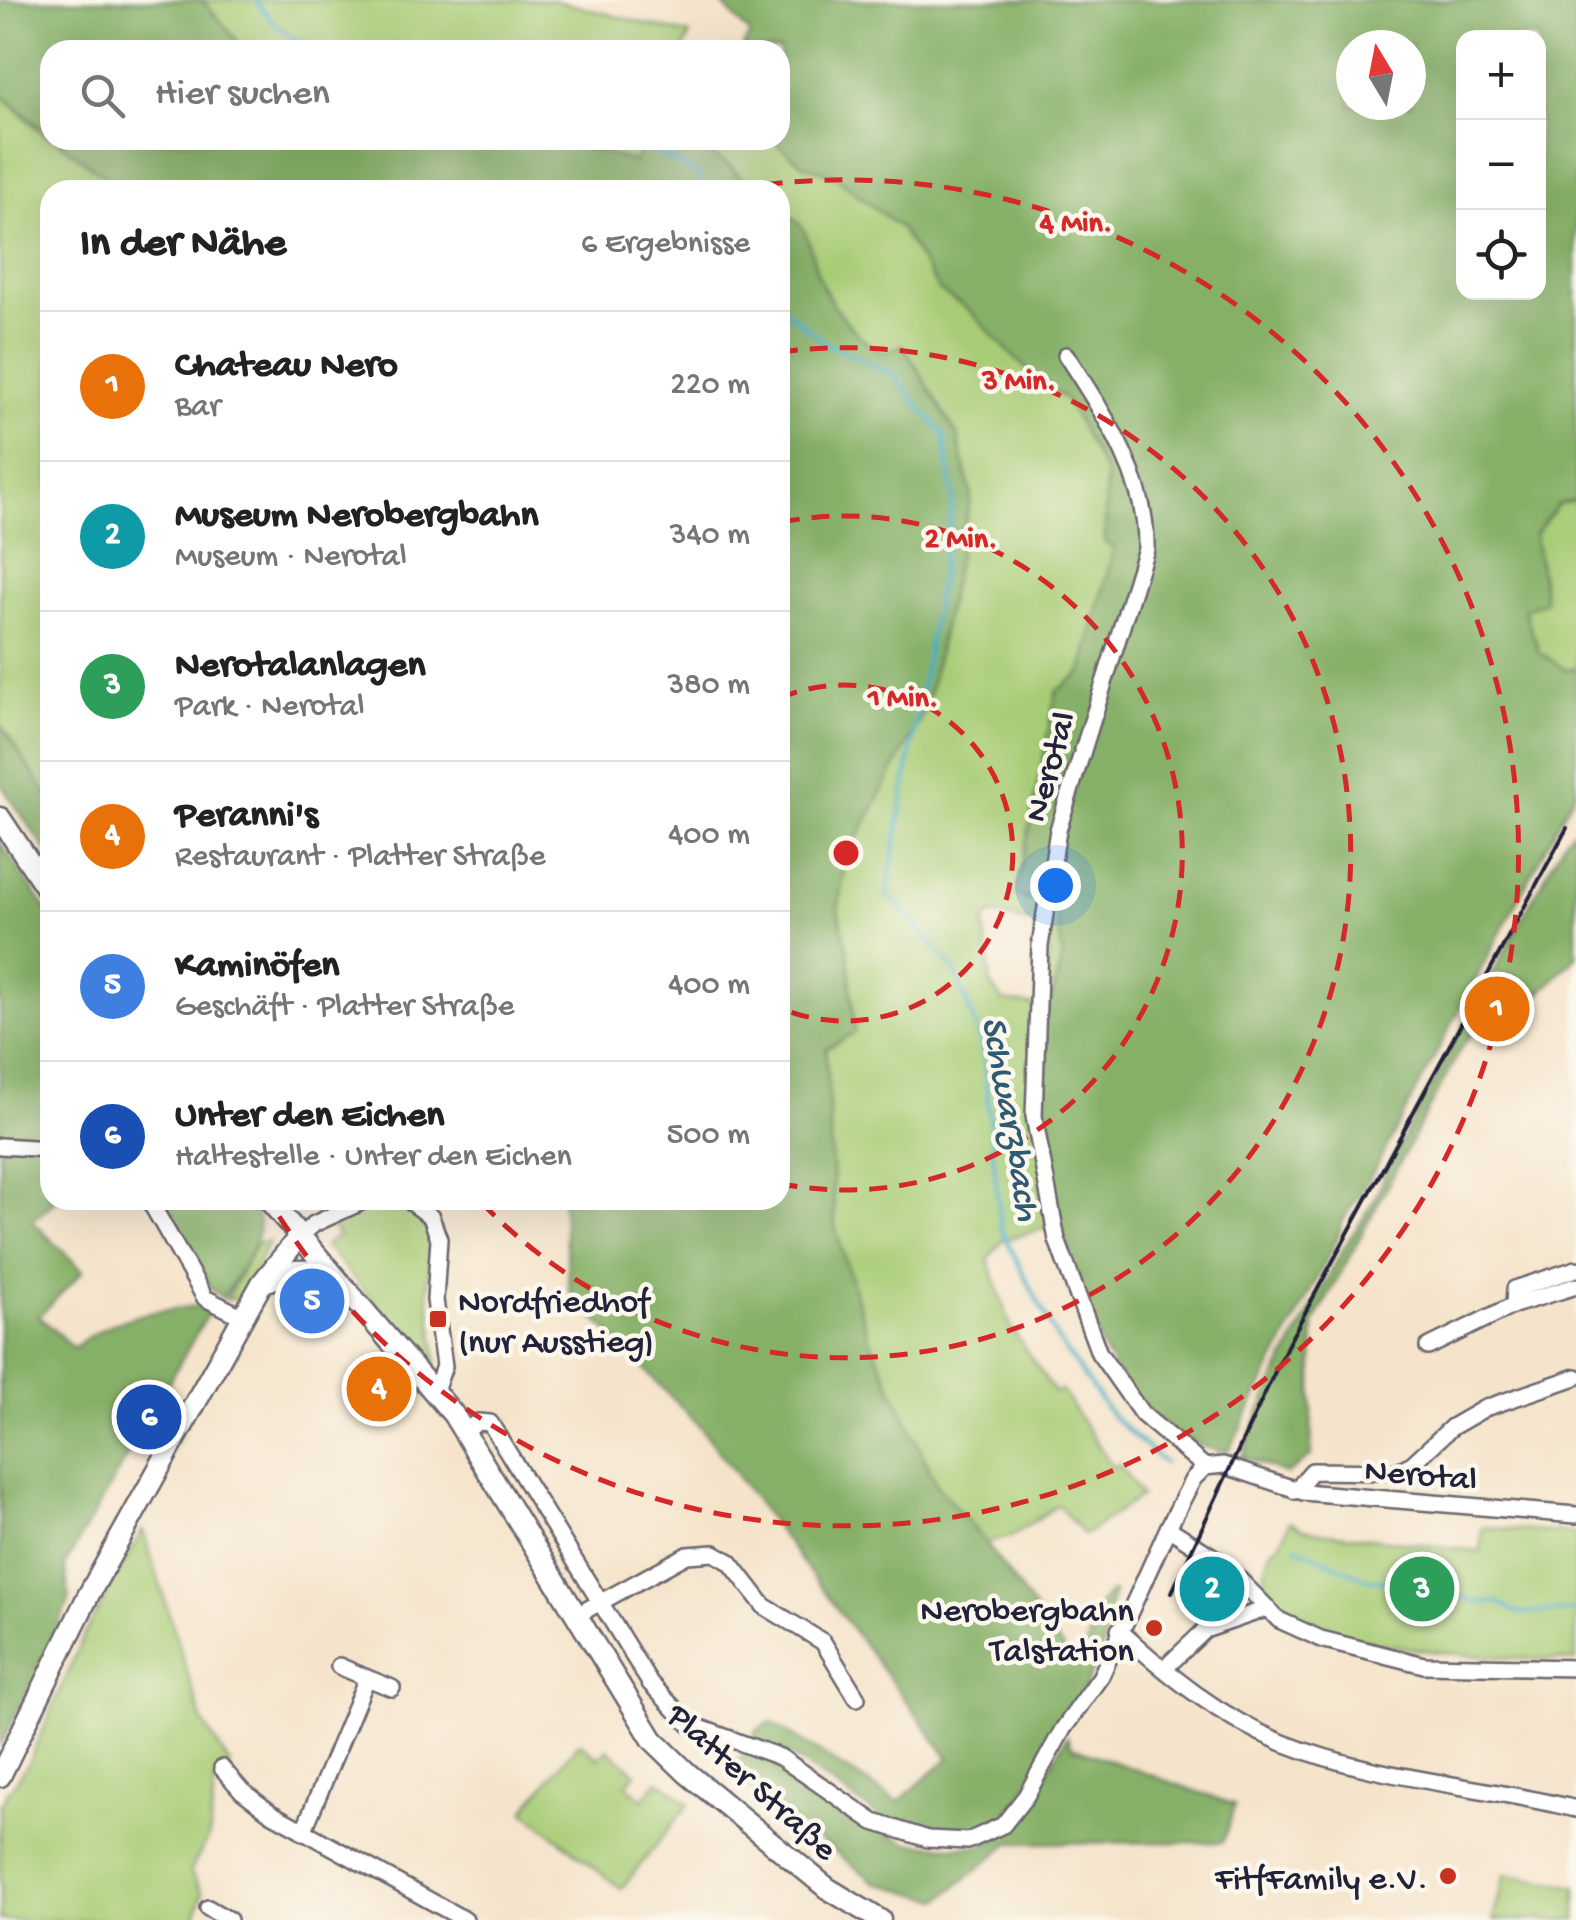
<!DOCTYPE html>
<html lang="de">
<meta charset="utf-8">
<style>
body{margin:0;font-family:"Gochi Hand",sans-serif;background:#f6f6f6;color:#222}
.controls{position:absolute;right:30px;top:30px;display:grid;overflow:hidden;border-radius:20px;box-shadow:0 10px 40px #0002}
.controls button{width:90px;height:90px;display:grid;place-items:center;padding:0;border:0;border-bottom:2px solid #e0e0e0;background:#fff;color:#222;font:50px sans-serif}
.compass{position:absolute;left:1336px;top:30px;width:90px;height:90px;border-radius:50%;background:#fff;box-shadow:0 10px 40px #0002;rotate:350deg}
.you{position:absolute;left:1055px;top:885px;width:35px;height:35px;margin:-25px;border:8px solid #fff;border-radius:50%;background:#1a73e8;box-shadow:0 0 0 15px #1a73e833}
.badge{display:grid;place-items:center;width:65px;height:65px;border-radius:50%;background:#c8321e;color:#fff;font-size:32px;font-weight:700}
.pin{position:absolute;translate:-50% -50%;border:5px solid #fff;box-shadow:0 2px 10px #0006}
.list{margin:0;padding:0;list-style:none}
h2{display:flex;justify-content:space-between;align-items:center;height:130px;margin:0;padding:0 40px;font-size:42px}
h2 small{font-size:32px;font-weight:400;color:#767676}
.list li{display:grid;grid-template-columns:65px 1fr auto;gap:30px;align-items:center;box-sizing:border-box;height:150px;padding:0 40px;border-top:2px solid #e0e0e0}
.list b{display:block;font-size:38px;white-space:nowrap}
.list p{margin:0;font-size:32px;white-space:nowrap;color:#767676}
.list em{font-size:32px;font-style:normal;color:#767676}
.icon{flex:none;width:55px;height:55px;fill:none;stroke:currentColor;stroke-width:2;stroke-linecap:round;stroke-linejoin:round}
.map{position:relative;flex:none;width:1576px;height:1920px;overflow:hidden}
.search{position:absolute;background:#fff;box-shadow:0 10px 40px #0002;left:40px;top:40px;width:750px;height:110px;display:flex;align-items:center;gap:25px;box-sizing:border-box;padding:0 35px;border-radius:30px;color:#767676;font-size:38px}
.panel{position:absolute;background:#fff;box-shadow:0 10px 40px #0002;left:40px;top:180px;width:750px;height:1030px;border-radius:30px}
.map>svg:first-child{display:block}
.green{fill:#a8cc76;stroke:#657758;stroke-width:2.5;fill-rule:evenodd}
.forest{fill:#86b067;stroke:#546951;stroke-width:2.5;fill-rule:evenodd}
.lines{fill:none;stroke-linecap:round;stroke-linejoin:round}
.stream{stroke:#46adc6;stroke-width:4}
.minor-casing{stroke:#6c666d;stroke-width:20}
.major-casing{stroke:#6c666d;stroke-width:25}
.minor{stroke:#fff;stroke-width:15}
.major{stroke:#fff;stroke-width:20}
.rail{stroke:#22223b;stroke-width:4}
.ring{fill:none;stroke:#d62828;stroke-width:5;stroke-dasharray:18 12}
.poi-dot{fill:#c8321e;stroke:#fbf7ec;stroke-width:4}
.labels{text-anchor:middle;stroke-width:9;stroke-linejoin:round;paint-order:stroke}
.street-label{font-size:35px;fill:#22223b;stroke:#fbf7ec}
.poi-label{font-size:35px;fill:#22223b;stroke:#fbf7ec;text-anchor:end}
.water-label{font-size:38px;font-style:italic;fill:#305a73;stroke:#fbf7ec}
.centre{fill:#d62828;stroke:#fbf7ec;stroke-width:5}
.ring-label{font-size:30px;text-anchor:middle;font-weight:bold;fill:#d62828;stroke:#fbf7ec;stroke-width:9;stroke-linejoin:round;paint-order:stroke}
</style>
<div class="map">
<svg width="1576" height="1920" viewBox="0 0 1576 1920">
<rect width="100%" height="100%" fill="#fbf7ec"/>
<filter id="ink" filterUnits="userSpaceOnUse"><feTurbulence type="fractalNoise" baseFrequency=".01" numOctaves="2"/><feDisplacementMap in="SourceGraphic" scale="20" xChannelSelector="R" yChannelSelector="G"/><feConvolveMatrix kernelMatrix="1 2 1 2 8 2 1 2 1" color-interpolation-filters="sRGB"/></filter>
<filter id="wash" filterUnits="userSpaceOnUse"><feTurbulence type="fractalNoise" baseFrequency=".0048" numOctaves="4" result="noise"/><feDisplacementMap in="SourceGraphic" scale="40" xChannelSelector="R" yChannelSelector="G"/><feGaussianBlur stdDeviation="2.25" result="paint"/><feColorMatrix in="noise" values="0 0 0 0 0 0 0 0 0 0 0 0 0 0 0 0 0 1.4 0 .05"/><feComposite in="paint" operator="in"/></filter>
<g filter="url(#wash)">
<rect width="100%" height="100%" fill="#f5e4cb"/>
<!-- green -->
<path class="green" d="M202,0H553L690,35L683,50H245Z
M0,94L50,140H56L123,190H50V799L0,724Z
M558,140H645L635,162Z
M686,140H773L802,164L835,176L900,228L940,291L968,309L1021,364L1066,400L1106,474L1105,543L1114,546L1082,672L1016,895L1055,910L1063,958L1041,1030L1043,1115L1064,1223L1003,1240L988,1259L1011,1328L1055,1393L1061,1390L1113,1467L1119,1464L1141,1496L1084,1535L1058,1505L1010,1537L986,1543L936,1484L868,1336L835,1227L826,1048L840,1042L848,951L838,910L845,861L926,708L971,495L957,435L904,346L884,353C858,342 828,302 818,275C807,246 812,224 780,211V190H753L731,166ZM993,914L1051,927L1044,1007L1003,1001L991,984L984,921Z
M1576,501V668L1566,670L1539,652L1524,610L1544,601L1535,535L1558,504Z
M375,1206L409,1211L430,1231L428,1291L437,1361L434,1369L325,1246L338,1235L330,1225L334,1222Z
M269,1242L240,1298L226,1300L257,1243Z
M1290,1521L1303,1529L1328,1533L1480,1551L1482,1527L1576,1534V1661C1511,1658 1296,1654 1266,1587C1261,1575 1268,1560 1272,1549L1281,1543Z
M143,1530L202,1720L230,1765L215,1779L209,1836L190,1872L203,1892L194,1920H0V1805L28,1764L83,1637Z
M579,1742L599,1758L607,1749L636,1773L626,1785L643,1799L659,1780L689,1804L621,1889L524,1811Z
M1505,1874L1576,1887V1920H1493Z"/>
<!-- forest -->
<path class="forest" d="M0,0H202L245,50H50V135L0,94Z
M718,0H1576V501L1558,504L1535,534L1545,601L1524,610L1539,652L1566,670L1576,668V790L1375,1169L1342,1222L1337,1239L1228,1452C1073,1432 1041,1160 1041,1037C1041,1009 1062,983 1062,955C1062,941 1057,924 1055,910L1016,895L1056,692L1082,672L1114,547L1105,543L1106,474L1066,400L1021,364L968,309L940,291L900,228L835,176L802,164L773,140H780V50H741L750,34ZM1464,38H1538V292H1464ZM1351,45H1411V105H1351Z
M56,140H558L635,162L645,140C696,140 718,153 753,190H123Z
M780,211C812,224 807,246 818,275C828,302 858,342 884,353L903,345L957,435L971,495L926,708L845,861L838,910L848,951L855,1032L826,1049L835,1227L868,1336L936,1484L986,1543L1075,1665C1095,1648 1088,1601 1113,1592L1102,1649L1085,1688L1018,1801L1000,1822L980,1834L939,1836L889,1823L788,1754L754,1741L755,1731L771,1722L898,1802L949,1758L702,1429L570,1292L562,1200H780Z
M0,724L50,799V856L0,783Z
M1576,828V957L1517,1017L1503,997L1476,1010L1478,1027L1462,1046L1314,1323L1311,1456L1286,1474L1242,1457C1267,1387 1305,1321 1340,1255C1355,1227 1376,1206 1384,1174L1566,837Z
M0,842L50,915V1200H56L32,1221L83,1271L39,1316L73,1348C112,1316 149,1312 198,1306L208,1313L65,1565L69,1602L0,1747Z
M158,1200H246C249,1205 259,1215 259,1222C259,1246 235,1277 223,1298L212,1290Z
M1067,1736L1072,1747L1235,1805L1223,1842L1009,1843L940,1900L875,1882L729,1771L748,1750L795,1770L870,1826L909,1843L951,1847L980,1846L1001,1837L1020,1821Z"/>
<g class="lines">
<!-- stream -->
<path class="stream" d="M255,0L277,26L310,50
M629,140L696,173L708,190
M780,306L826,343L892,374L944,435L953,501L887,893L954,969L982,1043L1001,1229L1057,1339L1112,1416L1164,1463
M1296,1547L1370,1580L1397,1581L1407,1576L1427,1579L1473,1602H1498L1518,1613L1576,1611"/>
</g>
</g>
<g filter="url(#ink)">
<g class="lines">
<!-- minor casing -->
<g class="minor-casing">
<path id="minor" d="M1066,355C1103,413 1148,478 1146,549L1058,830L1040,946L1034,1116L1057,1240L1099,1353L1142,1414L1205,1467
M0,1146L50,1149
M149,1200L205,1298L243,1317
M408,1200L431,1217L439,1239L435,1300L444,1366L435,1391
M299,1237L314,1224L366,1200
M1514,1305L1515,1289L1576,1269
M1428,1347L1514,1305L1576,1286
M465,1431L478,1422L490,1423L650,1683L689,1724L780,1757L874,1822L928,1839L968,1841L1003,1825L1026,1796L1063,1729L1101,1676L1168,1528L1193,1479L1205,1467L1223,1465L1303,1492L1576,1515
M1295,1491L1312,1471L1396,1472L1412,1464L1452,1427L1485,1408L1576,1377
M1168,1528L1224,1564L1279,1620L1321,1639L1424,1665L1576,1668
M577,1615L687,1555L714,1553L730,1562L764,1606L823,1642L857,1698
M1119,1630C1168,1675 1221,1718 1283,1743C1376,1780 1480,1785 1576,1809
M1164,1669L1205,1630L1268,1608
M367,1678L392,1688
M222,1768L242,1791L271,1813L465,1920
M303,1832L367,1678L339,1666
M208,1908L229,1920"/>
</g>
<!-- major casing -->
<g class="major-casing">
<path id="major" d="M0,818L50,893
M269,1200L453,1414L653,1740L687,1773L827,1888L880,1920
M264,1282L295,1271L329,1270
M0,1776L89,1594L262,1283L299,1237"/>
</g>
<!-- minor -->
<use href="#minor" class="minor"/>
<!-- major -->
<use href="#major" class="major"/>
<!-- rail -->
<path class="rail" d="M1172,1592L1287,1346L1567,828"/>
</g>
</g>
<!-- distance rings -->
<g class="ring">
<path d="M780 698A168 168 0 1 1 780 1008"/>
<path d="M782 522A337 337 0 1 1 782 1184"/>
<path d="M780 352A505 505 0 1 1 480 1201"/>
<path d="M735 189A673 673 0 1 1 272 1205"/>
</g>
<!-- markers -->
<g class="poi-dot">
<rect x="428" y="1309" width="20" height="20" rx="5"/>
<circle cx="1154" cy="1628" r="10"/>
<circle cx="1448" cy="1876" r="10"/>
</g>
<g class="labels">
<!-- street labels -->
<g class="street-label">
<text transform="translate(1047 766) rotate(-74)" y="12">Nerotal</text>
<text transform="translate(1421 1472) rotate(5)" y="12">Nerotal</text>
<text transform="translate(754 1780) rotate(42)" y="12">Platter Straße</text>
</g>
<!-- poi labels -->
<g class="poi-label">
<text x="458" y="1311" text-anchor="start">Nordfriedhof<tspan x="458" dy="40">(nur Ausstieg)</tspan></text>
<text x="1134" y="1620">Nerobergbahn<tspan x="1134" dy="40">Talstation</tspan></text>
<text x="1428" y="1888">FitfFamily e.V.</text>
</g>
<!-- water labels -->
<g class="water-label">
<text transform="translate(1014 1118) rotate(80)" y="13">Schwarzbach</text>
</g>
</g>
<circle cx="846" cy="853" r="15" class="centre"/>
<g class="ring-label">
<text x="1076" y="231">4 Min.</text>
<text x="1019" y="389">3 Min.</text>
<text x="961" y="547">2 Min.</text>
<text x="903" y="706">1 Min.</text>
</g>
</svg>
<div class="controls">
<button>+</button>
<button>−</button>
<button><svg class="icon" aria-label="locate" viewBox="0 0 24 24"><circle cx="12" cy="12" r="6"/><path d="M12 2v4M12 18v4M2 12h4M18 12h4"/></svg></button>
</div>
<svg class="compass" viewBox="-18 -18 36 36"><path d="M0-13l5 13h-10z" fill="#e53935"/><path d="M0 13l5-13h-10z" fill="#767676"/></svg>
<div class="you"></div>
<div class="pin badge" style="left:1497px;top:1009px;background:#e8710a">1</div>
<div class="pin badge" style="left:1212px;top:1589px;background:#0f9aa8">2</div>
<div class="pin badge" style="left:1422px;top:1589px;background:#2e9e5b">3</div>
<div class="pin badge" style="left:379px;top:1389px;background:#e8710a">4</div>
<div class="pin badge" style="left:312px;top:1301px;background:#3f7fe0">5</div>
<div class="pin badge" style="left:149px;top:1417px;background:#1a4fb4">6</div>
<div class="search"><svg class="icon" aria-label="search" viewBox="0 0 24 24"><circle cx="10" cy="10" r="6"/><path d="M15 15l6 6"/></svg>Hier suchen</div>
<section class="panel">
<h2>In der Nähe<small>6 Ergebnisse</small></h2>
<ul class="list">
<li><span class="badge" style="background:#e8710a">1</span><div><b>Chateau Nero</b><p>Bar</p></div><em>220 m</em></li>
<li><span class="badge" style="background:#0f9aa8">2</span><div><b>Museum Nerobergbahn</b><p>Museum · Nerotal</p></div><em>340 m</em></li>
<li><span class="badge" style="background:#2e9e5b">3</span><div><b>Nerotalanlagen</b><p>Park · Nerotal</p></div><em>380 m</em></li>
<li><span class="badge" style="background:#e8710a">4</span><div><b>Peranni's</b><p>Restaurant · Platter Straße</p></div><em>400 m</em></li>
<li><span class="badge" style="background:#3f7fe0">5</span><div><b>Kaminöfen</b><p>Geschäft · Platter Straße</p></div><em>400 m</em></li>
<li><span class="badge" style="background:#1a4fb4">6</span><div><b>Unter den Eichen</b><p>Haltestelle · Unter den Eichen</p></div><em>500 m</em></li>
</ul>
</section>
</div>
